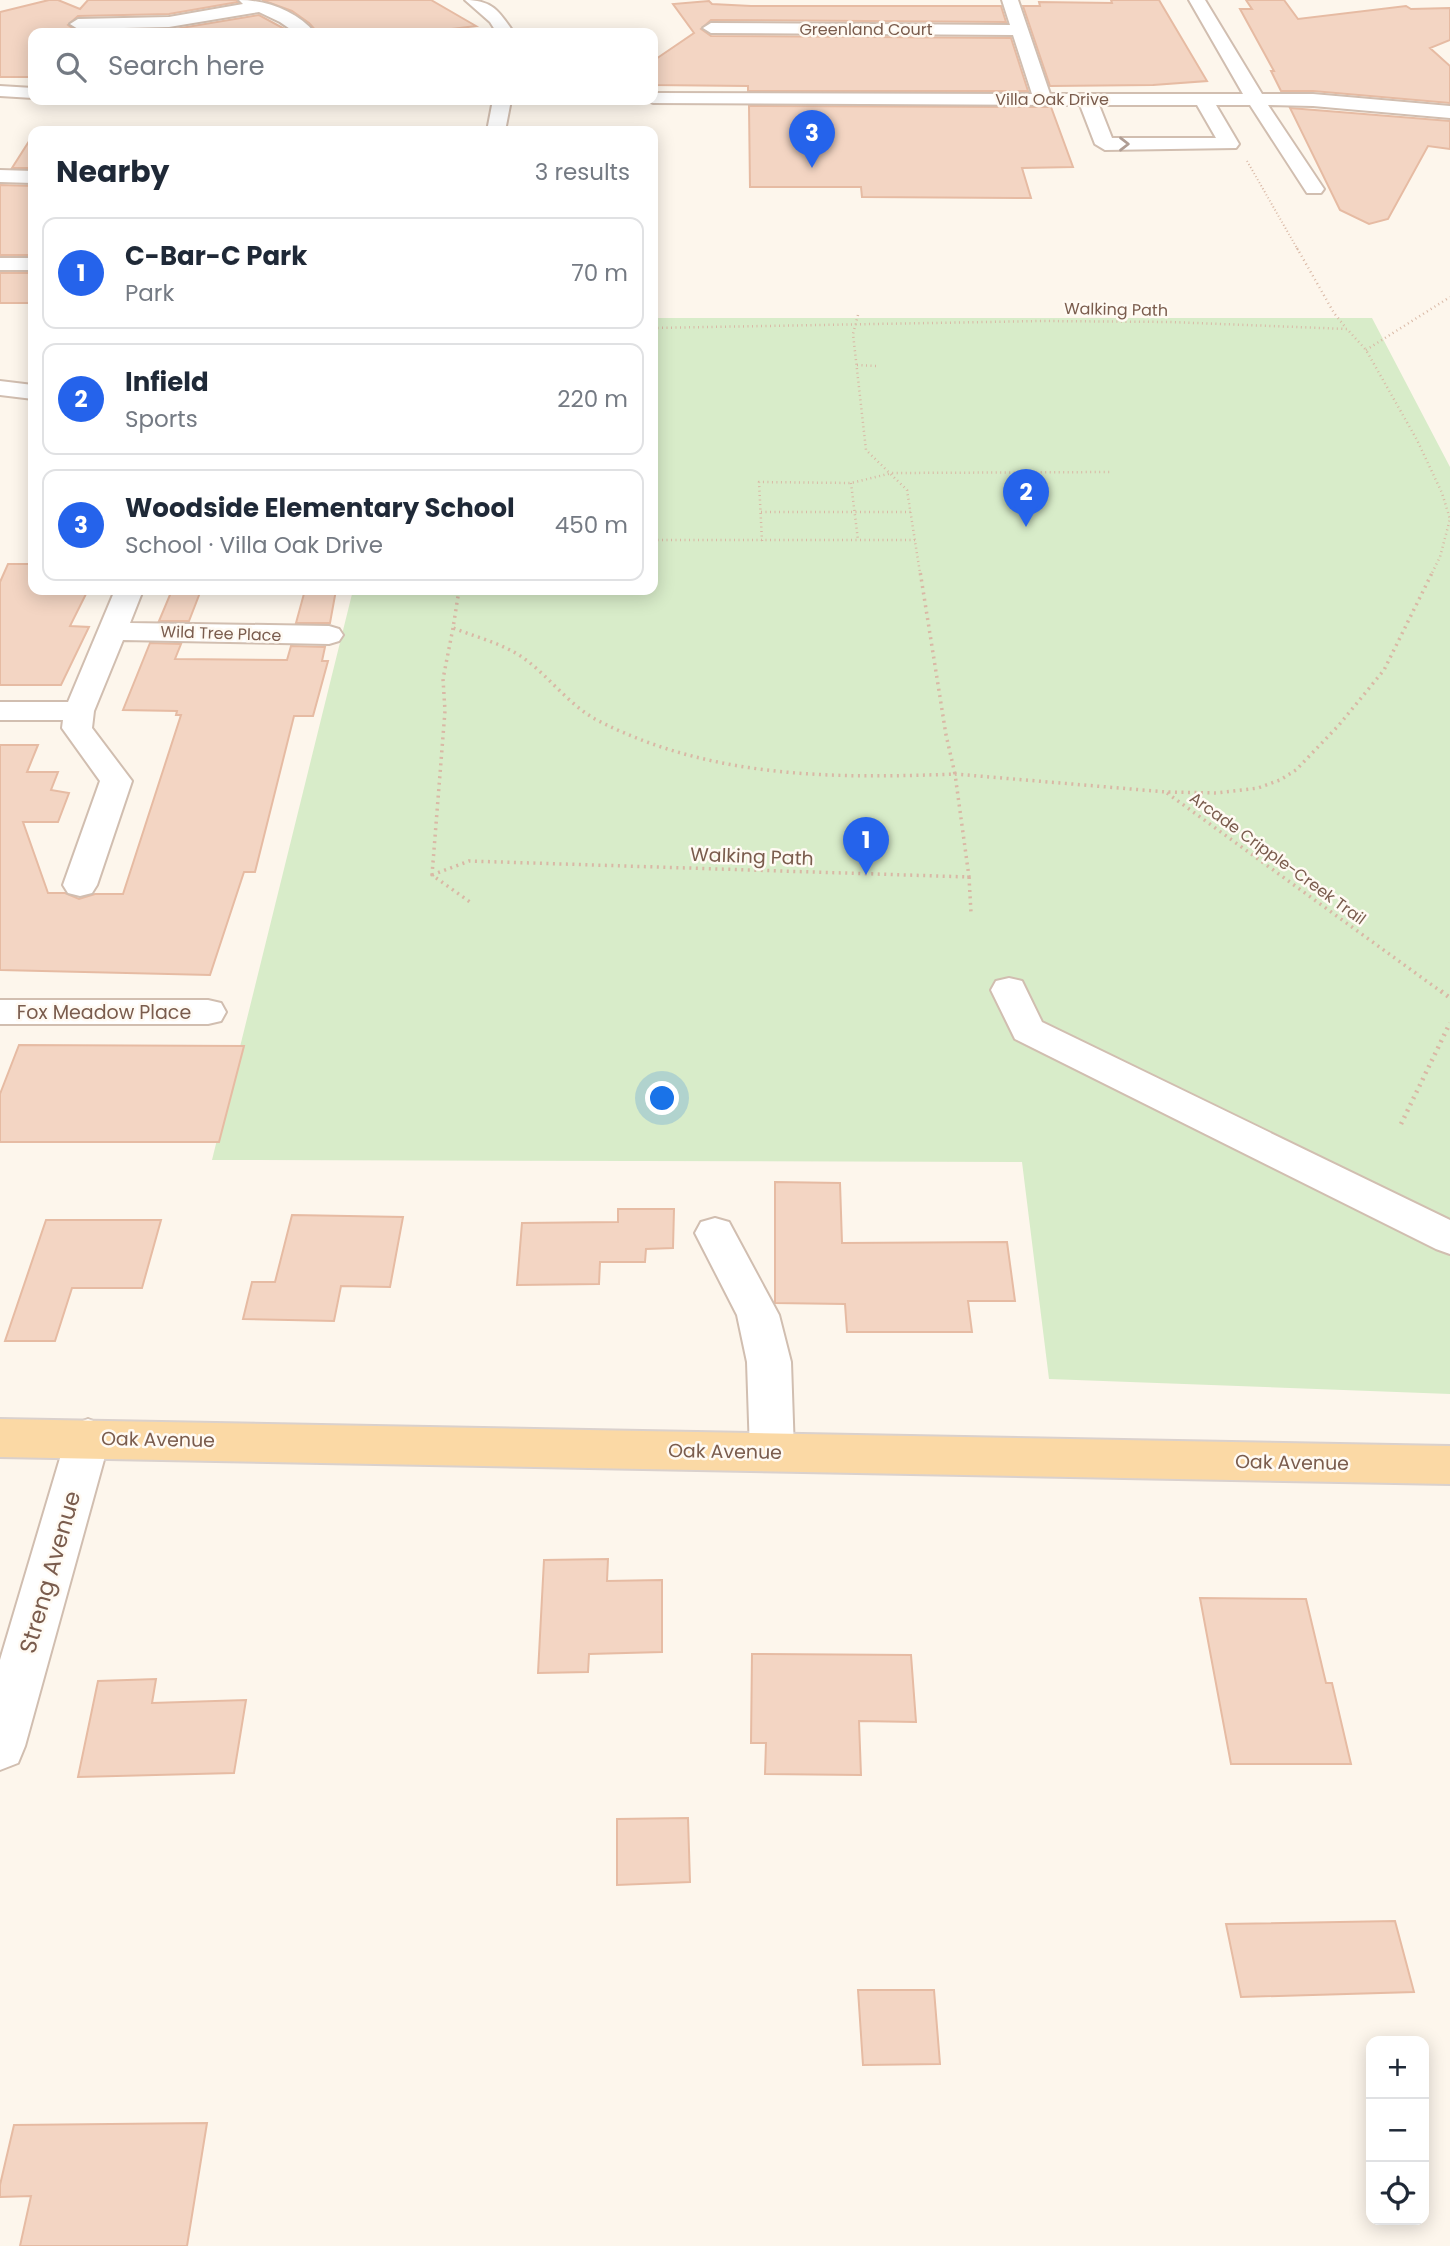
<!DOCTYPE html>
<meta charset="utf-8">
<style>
body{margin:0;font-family:Poppins,sans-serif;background:#f2f2f3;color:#1f2937}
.controls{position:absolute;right:21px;bottom:21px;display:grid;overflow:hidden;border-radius:14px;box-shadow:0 4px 18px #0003}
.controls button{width:63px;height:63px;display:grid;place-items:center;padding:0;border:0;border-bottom:2px solid #e0e1e3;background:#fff;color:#1f2937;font:35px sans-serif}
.you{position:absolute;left:663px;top:1099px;width:24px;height:24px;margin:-18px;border:5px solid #fff;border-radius:50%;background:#1a73e8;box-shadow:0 0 0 10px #1a73e833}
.badge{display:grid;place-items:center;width:46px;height:46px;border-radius:50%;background:#2563eb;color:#fff;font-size:23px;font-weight:700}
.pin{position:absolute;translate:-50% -58px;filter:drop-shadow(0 2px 4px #0008)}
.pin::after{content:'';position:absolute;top:37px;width:24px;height:21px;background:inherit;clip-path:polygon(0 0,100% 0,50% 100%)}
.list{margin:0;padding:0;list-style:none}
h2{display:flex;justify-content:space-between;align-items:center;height:91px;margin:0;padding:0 28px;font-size:30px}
h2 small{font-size:23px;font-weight:400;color:#747a83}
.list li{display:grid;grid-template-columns:46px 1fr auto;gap:21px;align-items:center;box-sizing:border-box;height:112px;margin:0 14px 14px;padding:0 14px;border:2px solid #e0e1e3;border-radius:14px}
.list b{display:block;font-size:26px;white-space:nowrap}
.list p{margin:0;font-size:23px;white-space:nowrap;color:#747a83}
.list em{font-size:23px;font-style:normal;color:#747a83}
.icon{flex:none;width:38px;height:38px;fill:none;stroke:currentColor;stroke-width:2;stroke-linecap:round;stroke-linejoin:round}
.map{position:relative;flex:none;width:1450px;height:2246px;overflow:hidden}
.search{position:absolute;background:#fff;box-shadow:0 4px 18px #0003;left:28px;top:28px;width:630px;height:77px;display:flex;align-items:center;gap:18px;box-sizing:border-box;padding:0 24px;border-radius:14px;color:#747a83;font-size:26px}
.panel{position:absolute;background:#fff;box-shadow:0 4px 18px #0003;left:28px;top:126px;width:630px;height:469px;border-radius:14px}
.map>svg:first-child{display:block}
.green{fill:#d8ecc9}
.building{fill:#f3d5c3;stroke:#e6bba3;stroke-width:2}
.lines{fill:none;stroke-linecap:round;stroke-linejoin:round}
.minor-casing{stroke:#d1beb0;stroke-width:4}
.major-casing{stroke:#dad1cd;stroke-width:4}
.path-far3{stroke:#d9b8a5;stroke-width:2;stroke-dasharray:1 2.5;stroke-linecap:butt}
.path-far2{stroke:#d9b8a5;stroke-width:2.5;stroke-dasharray:1 3.5;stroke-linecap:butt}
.path-far1{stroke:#d9b8a5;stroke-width:3.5;stroke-dasharray:2 4.5;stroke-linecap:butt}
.path{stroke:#d9b8a5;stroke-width:4.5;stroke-dasharray:2 5;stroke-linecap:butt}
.minor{fill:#fff;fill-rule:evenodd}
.major{fill:#fbd9a5;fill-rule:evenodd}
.oneway{stroke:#af9d94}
.labels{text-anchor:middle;stroke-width:5;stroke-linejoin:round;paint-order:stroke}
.far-street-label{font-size:16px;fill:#7a5c4d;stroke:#fffaf3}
.street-label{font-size:19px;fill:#7a5c4d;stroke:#fffaf3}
.near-street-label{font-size:23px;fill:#7a5c4d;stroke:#fffaf3}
</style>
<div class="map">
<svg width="1450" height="2246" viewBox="0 0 1450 2246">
<rect width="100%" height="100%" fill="#fdf6ec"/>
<!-- green -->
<path class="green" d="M653,318H1372L1450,467V1394L1049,1379L1022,1162L212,1160L353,590H653Z"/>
<!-- building -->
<path class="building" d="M49,0H58L80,9L88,0H236L238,2L169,14L78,16L68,25L78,32L169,30L259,15L292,33H33V77H0V12Z
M262,0H431L476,26L451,29L453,33H318L309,23L292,11Z
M1111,0H1159L1207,81L1153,85L1050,86L1023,6H1040L1039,2L1112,3Z
M1246,0H1284L1298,19L1406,6L1411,9L1450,8V40L1430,48L1450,66V103L1313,91H1281L1271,71H1274L1240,9H1252Z
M709,1L712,4L751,6H1001L1006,22L711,20L701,29L711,36L1011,38L1028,91H748V86L653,85V61L694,33L673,4Z
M749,106L1051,107L1073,167L1022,168L1031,198L862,197L861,187H750Z
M1290,108L1450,121V149L1428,146L1388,219L1369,224L1340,210Z
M33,135V168H12Z
M0,185L33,186V255H0Z
M0,273H33V303H0Z
M8,564H33V590L87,592L70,626L89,627L61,685H0V582Z
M172,590H201L189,621H159Z
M305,590H336L330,623H296Z
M150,643L181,644L175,659L287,660L291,646L325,647L322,661H328L313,716H294L255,872H244L210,975L0,970V745H38L27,772H58L51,790L69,793L58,822H23L48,893H65L79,899L95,894H123L181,715H176L177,711L123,710Z
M19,1045L244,1046L219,1142H0V1094Z
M775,1182L840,1183L842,1243L1007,1242L1015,1301H968L972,1332H847L845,1304L775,1303Z
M618,1209H674L673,1248L646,1249L645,1262H600L599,1284L517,1285L522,1223L618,1222Z
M292,1215L403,1217L390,1287L341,1286L334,1321L243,1319L252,1282H275Z
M46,1220H161L142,1288H72L55,1341H5Z
M608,1559L607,1581L662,1580V1652L589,1654L588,1672L538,1673L544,1560Z
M1200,1598L1306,1599L1326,1683H1332L1351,1764H1231Z
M752,1654L911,1655L916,1722L859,1721L861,1775L765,1774L766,1743H751Z
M156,1679L152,1703L246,1700L234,1773L78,1777L98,1681Z
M688,1818L690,1882L617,1885V1819Z
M1395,1921L1414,1992L1241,1997L1226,1924Z
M858,1990H934L940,2064L863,2065Z
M207,2123L187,2246H20L31,2196L0,2197V2185L14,2125Z"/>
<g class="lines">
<!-- minor casing -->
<g class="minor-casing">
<path id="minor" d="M239,0C266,0 297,11 315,33H296L280,22L259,12L169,27L78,29L70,24L78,19L169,17L243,4Z
M465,0C492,0 499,11 514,33H497L490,22Z
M1002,0H1018L1050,94H1243L1189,0H1205L1262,94H1313L1450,106V118L1313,106L1268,105L1324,189L1321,193H1307L1250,105H1216L1239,144L1236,148L1105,150L1095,144L1080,105L653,103L645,100H653V93L1032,94L1013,35L711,33L703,28L711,23L1010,25ZM1099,105H1197L1216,138H1112Z
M0,86L33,88V98L0,96Z
M493,100H511L505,131H487Z
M0,170L33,171V183L0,182Z
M0,258H33V270H0Z
M0,381L33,385V399L0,395Z
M115,590H143L130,623L329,626L339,629L343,635L339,641L329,644L123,640L94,711L92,728L132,781L97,885L92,893L80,896L68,893L63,885L100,781L62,728L63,720H0V702H68Z
M1009,978L1022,981L1042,1022L1450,1220V1254L1436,1249L1015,1039L991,990L996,981Z
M0,1000H208L221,1003L226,1012L221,1021L208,1024H0Z
M715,1218L729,1222L779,1315L791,1362L794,1452L788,1465L772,1471L756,1465L750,1452L747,1362L737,1315L695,1233L701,1222Z
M88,1419L104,1425L110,1438L25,1746L18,1763L0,1770V1660L66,1438L72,1425Z"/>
</g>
<!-- major casing -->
<g class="major-casing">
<path id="major" d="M0,1419L1450,1446V1484L0,1457Z"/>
</g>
<!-- path-far3 -->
<path class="path-far3" d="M1247,161L1298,250"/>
<!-- path-far2 -->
<path class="path-far2" d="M1297,248L1334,313L1346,328
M858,315L853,334L866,450L907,490L920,573
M653,328L1042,321L1170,322L1347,329L1366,350L1417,440L1442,493L1450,519L1440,557L1432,573
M1366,350L1450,297
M857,365L877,366
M851,483L858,540
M761,512H911
M653,540H916
M762,541L759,482L851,483L892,473L1110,472"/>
<!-- path-far1 -->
<path class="path-far1" d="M459,590L453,628C476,637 501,643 522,657C548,675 567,703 595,719C708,778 831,779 955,774L946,735L920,571
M453,628L443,679L445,711L432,875L470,902
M1167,793L1443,993
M432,875L469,861L969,877L955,774L1166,792L1216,793L1258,788L1280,780L1296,770L1339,725L1384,670L1433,571
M969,877L971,913"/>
<!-- path -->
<path class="path" d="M1441,991L1450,998
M1401,1124L1450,1023"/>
<!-- minor -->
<use href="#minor" class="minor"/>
<!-- major -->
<use href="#major" class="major"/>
</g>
<!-- one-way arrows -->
<defs><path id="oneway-chevron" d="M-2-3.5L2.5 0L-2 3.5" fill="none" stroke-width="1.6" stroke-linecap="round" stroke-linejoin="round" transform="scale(1.75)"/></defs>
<use class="oneway" href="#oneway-chevron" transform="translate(1124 144)"/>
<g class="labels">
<!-- far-street labels -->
<g class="far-street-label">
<text x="866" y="35">Greenland Court</text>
<text x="1052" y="105">Villa Oak Drive</text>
<text transform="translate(1116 309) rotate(1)" y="6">Walking Path</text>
<text transform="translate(221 633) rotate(2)" y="6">Wild Tree Place</text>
<text transform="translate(1278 858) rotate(36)" y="6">Arcade Cripple-Creek Trail</text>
</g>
<!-- street labels -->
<g class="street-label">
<text transform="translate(752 856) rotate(2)" y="7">Walking Path</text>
<text x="104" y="1019">Fox Meadow Place</text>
<text transform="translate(158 1439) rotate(1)" y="7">Oak Avenue</text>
<text transform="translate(725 1451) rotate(1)" y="7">Oak Avenue</text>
<text transform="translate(1292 1462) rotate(1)" y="7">Oak Avenue</text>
</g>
<!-- near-street labels -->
<g class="near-street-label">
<text transform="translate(50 1572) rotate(-74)" y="8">Streng Avenue</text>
</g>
</g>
</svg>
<div class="controls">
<button>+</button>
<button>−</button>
<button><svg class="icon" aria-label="locate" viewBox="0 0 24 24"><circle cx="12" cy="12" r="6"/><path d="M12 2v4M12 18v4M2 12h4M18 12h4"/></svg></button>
</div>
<div class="you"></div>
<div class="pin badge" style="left:866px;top:875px">1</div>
<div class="pin badge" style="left:1026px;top:527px">2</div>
<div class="pin badge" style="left:812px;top:168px">3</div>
<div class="search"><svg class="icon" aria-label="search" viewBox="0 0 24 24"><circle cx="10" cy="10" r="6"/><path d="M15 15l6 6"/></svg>Search here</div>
<section class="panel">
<h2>Nearby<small>3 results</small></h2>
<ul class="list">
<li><span class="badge">1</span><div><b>C-Bar-C Park</b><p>Park</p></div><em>70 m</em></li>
<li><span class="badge">2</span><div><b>Infield</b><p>Sports</p></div><em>220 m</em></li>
<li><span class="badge">3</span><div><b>Woodside Elementary School</b><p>School · Villa Oak Drive</p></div><em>450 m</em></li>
</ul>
</section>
</div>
